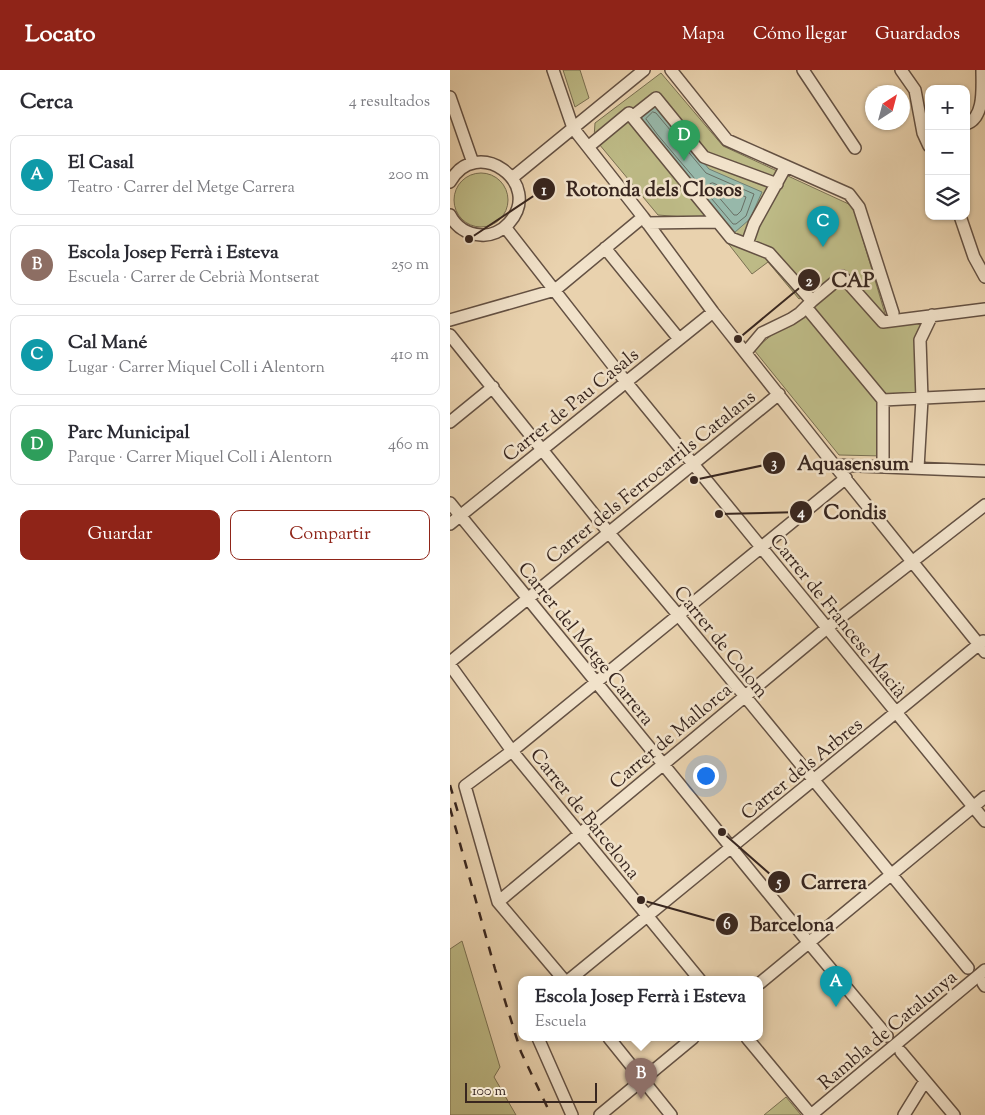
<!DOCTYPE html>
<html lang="es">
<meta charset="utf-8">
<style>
body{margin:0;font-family:"Sorts Mill Goudy",serif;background:#f2f2f3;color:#2b2b33}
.controls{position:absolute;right:15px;top:15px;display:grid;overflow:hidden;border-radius:10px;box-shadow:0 1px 4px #0004}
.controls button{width:45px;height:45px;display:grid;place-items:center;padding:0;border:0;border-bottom:1px solid #e1e1e2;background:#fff;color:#2b2b33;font:25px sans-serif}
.compass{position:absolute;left:415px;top:15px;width:45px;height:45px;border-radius:50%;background:#fff;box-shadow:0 1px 4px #0004;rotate:36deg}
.scale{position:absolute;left:15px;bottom:12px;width:132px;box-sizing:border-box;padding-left:5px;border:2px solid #38261f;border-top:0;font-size:14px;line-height:18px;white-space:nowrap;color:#38261f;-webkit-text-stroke:4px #f1e2ca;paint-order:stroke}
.you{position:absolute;left:255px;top:705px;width:18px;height:18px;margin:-12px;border:4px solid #fff;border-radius:50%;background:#1a73e8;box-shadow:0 0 0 8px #1a73e833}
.badge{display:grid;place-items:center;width:32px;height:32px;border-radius:50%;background:#8f2418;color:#fff;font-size:16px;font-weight:700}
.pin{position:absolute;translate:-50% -41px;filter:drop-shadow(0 1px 2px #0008)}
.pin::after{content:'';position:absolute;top:26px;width:18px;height:15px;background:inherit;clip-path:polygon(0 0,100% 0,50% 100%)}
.popup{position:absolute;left:68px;top:906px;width:245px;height:65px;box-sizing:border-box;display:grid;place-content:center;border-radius:10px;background:#fff;filter:drop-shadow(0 1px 4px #0005);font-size:16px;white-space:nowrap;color:#7c7c81}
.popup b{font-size:19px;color:#2b2b33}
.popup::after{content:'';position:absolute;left:50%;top:100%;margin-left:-10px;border:10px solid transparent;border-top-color:#fff}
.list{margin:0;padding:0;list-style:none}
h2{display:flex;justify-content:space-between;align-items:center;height:65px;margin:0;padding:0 20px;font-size:21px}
h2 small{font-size:16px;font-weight:400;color:#7c7c81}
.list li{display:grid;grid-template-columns:32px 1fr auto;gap:15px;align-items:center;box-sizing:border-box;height:80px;margin:0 10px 10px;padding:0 10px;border:1px solid #e1e1e2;border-radius:10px}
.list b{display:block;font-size:19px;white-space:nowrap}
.list p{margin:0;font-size:16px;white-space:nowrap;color:#7c7c81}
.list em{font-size:16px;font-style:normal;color:#7c7c81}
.actions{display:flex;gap:10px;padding:15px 20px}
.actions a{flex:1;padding:11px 0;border:1px solid #8f2418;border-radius:10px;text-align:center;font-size:18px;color:#8f2418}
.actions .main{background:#8f2418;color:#fff}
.icon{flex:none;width:28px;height:28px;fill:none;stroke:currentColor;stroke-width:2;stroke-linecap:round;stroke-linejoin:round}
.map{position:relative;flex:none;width:535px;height:1045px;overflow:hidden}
header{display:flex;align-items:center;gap:30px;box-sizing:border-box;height:70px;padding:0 25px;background:#8f2418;color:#fff}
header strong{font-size:24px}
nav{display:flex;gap:28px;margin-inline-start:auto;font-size:18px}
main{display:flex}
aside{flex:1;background:#fff}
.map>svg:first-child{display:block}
.green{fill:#bdba86;stroke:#7a7052}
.water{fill:#97b8aa;stroke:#717e72}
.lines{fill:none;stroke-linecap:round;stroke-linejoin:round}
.shore{stroke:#686f64;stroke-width:1}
.minor-casing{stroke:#645143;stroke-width:14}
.minor{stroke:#f1e2ca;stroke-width:11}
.rail{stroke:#38261f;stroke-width:2.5;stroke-dasharray:9 9;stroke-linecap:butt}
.labels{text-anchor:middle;stroke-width:5;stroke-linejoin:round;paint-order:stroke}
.street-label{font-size:19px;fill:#38261f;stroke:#f1e2ca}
.leader{fill:none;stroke:#38261f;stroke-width:2}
.callout-dot{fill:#38261f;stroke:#f1e2ca;stroke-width:2}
.mark-label{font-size:15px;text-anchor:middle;font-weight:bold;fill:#fff}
.callout-label{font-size:20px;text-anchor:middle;font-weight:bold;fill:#38261f;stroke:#f1e2ca;stroke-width:5;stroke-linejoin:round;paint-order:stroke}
</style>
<header>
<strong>Locato</strong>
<nav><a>Mapa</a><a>Cómo llegar</a><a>Guardados</a></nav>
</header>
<main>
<aside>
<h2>Cerca<small>4 resultados</small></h2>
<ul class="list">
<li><span class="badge" style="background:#0f9aa8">A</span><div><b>El Casal</b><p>Teatro · Carrer del Metge Carrera</p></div><em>200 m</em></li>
<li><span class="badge" style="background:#8d6e63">B</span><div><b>Escola Josep Ferrà i Esteva</b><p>Escuela · Carrer de Cebrià Montserat</p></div><em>250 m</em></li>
<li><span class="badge" style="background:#0f9aa8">C</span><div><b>Cal Mané</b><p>Lugar · Carrer Miquel Coll i Alentorn</p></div><em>410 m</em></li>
<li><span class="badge" style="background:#2e9e5b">D</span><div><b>Parc Municipal</b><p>Parque · Carrer Miquel Coll i Alentorn</p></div><em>460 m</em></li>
</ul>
<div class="actions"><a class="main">Guardar</a><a>Compartir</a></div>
</aside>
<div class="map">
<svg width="535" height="1045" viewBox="0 0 535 1045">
<rect width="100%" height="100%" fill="#e9d2ae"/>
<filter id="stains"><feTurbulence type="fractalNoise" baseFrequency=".004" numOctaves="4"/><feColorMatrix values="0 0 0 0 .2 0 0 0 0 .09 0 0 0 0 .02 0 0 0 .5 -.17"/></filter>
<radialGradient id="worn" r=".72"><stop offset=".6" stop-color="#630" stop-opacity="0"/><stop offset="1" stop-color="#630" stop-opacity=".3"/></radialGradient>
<!-- green -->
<path class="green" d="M113,0H130L139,28L125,37Z
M211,3L273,76L403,136L436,247L480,242L470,267L468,324L433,325V386L389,385L304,280L372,222L367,217L349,229L318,192L302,204L259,149L208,145L144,68L145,53Z
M4 130a27 27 0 1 1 54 0a27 27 0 1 1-54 0Z
M12,871L50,997L44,1007L66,1045H0V879Z
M336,1027L351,1045H314Z"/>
<!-- water -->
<path class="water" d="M205,34L259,99L312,122L300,149L284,163L203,68L188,46Z"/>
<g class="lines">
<!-- shore -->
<path class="shore" d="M203,42L206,43L256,103L304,124L296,146L286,154H283L207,64L196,49Z
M263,113L296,127L291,141L287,145H284L260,117V114Z"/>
<!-- minor casing -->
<g class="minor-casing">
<path id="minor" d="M103,0L123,58L193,147L263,242L373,381L535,582
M221,0L277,70L399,124L409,137L443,243
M353,0L405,78
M451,0L465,20L473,63L479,76
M0,27L23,93
M182,47L206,28L254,87L327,114
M516,54C535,48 532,17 532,0
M138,77L179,43L281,168L319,183L362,231
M62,108L194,0
M0,112C26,64 95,113 59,153C52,161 41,166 31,165C17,164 6,157 0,145
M510,146L524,187L535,207
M197,153L268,152
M55,157L176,312L535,751
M297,174L304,154L336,96
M155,178L229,269
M356,237L433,330V397
M0,250L105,220L193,147
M0,265L159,463L229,546L518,898
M296,282L312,263L341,249L350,243L362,231L392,206L433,252L535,239
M433,330L535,325
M0,352L43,317
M384,395L535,401
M468,398L472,329L470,270L482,245
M0,433L359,873L437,966
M0,454L263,242
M0,592L329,324
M0,595L62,681L250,910
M48,832L377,558L535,435
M114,910L48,832L15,716L62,681L396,408
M119,910L533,571
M310,913L535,727
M533,913L535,916
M88,968L122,1045
M159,968L221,1045
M297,968L361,1045L535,900
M451,982L504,1045
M150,1045L243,968
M454,1045L475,1011"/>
</g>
<!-- minor -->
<use href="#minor" class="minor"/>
<!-- rail -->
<path class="rail" d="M0,715L9,746
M0,738L45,899L71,982L101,1045"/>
</g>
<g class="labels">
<!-- street labels -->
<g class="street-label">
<text transform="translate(120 334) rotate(-39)" y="7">Carrer de Pau Casals</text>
<text transform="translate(200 406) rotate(-39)" y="7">Carrer dels Ferrocarrils Catalans</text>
<text transform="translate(389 545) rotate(51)" y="7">Carrer de Francesc Macià</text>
<text transform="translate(272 571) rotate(51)" y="7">Carrer de Colom</text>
<text transform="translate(137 573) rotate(51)" y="7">Carrer del Metge Carrera</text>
<text transform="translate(220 665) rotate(-40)" y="7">Carrer de Mallorca</text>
<text transform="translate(351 698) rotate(-39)" y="7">Carrer dels Arbres</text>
<text transform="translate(136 743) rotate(51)" y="7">Carrer de Barcelona</text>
<text transform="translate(437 959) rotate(-40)" y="7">Rambla de Catalunya</text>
</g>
</g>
<!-- callouts -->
<path class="leader" d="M19 169L94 119M288 269L359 210M244 410L324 393M269 444L351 442M272 762L329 812M191 830L277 854"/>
<g class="callout-dot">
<circle cx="19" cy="169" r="5"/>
<circle cx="288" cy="269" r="5"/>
<circle cx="244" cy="410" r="5"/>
<circle cx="269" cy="444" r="5"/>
<circle cx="272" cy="762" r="5"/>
<circle cx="191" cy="830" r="5"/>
<circle cx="94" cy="119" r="12"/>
<circle cx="359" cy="210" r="12"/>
<circle cx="324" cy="393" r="12"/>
<circle cx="351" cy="442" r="12"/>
<circle cx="329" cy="812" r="12"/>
<circle cx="277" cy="854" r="12"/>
</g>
<g class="mark-label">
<text x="94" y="125">1</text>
<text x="359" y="216">2</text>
<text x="324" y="398">3</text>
<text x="351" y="447">4</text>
<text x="329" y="817">5</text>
<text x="277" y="859">6</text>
</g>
<g class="callout-label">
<text x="204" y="126">Rotonda dels Closos</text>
<text x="403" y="217">CAP</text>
<text x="403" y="400">Aquasensum</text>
<text x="405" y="449">Condis</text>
<text x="384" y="819">Carrera</text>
<text x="342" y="861">Barcelona</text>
</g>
<rect width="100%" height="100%" filter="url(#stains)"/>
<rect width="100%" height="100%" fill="url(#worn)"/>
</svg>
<div class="controls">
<button>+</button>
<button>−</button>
<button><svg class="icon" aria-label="layers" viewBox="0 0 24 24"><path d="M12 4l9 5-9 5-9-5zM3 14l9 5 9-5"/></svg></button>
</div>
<svg class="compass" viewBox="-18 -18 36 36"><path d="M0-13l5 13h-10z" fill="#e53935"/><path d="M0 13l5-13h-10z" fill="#7c7c81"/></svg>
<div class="scale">100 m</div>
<div class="you"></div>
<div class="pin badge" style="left:386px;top:937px;background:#0f9aa8">A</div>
<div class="pin badge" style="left:191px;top:1029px;background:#8d6e63">B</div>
<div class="popup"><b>Escola Josep Ferrà i Esteva</b>Escuela</div>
<div class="pin badge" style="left:373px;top:177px;background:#0f9aa8">C</div>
<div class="pin badge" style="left:234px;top:91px;background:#2e9e5b">D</div>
</div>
</main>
